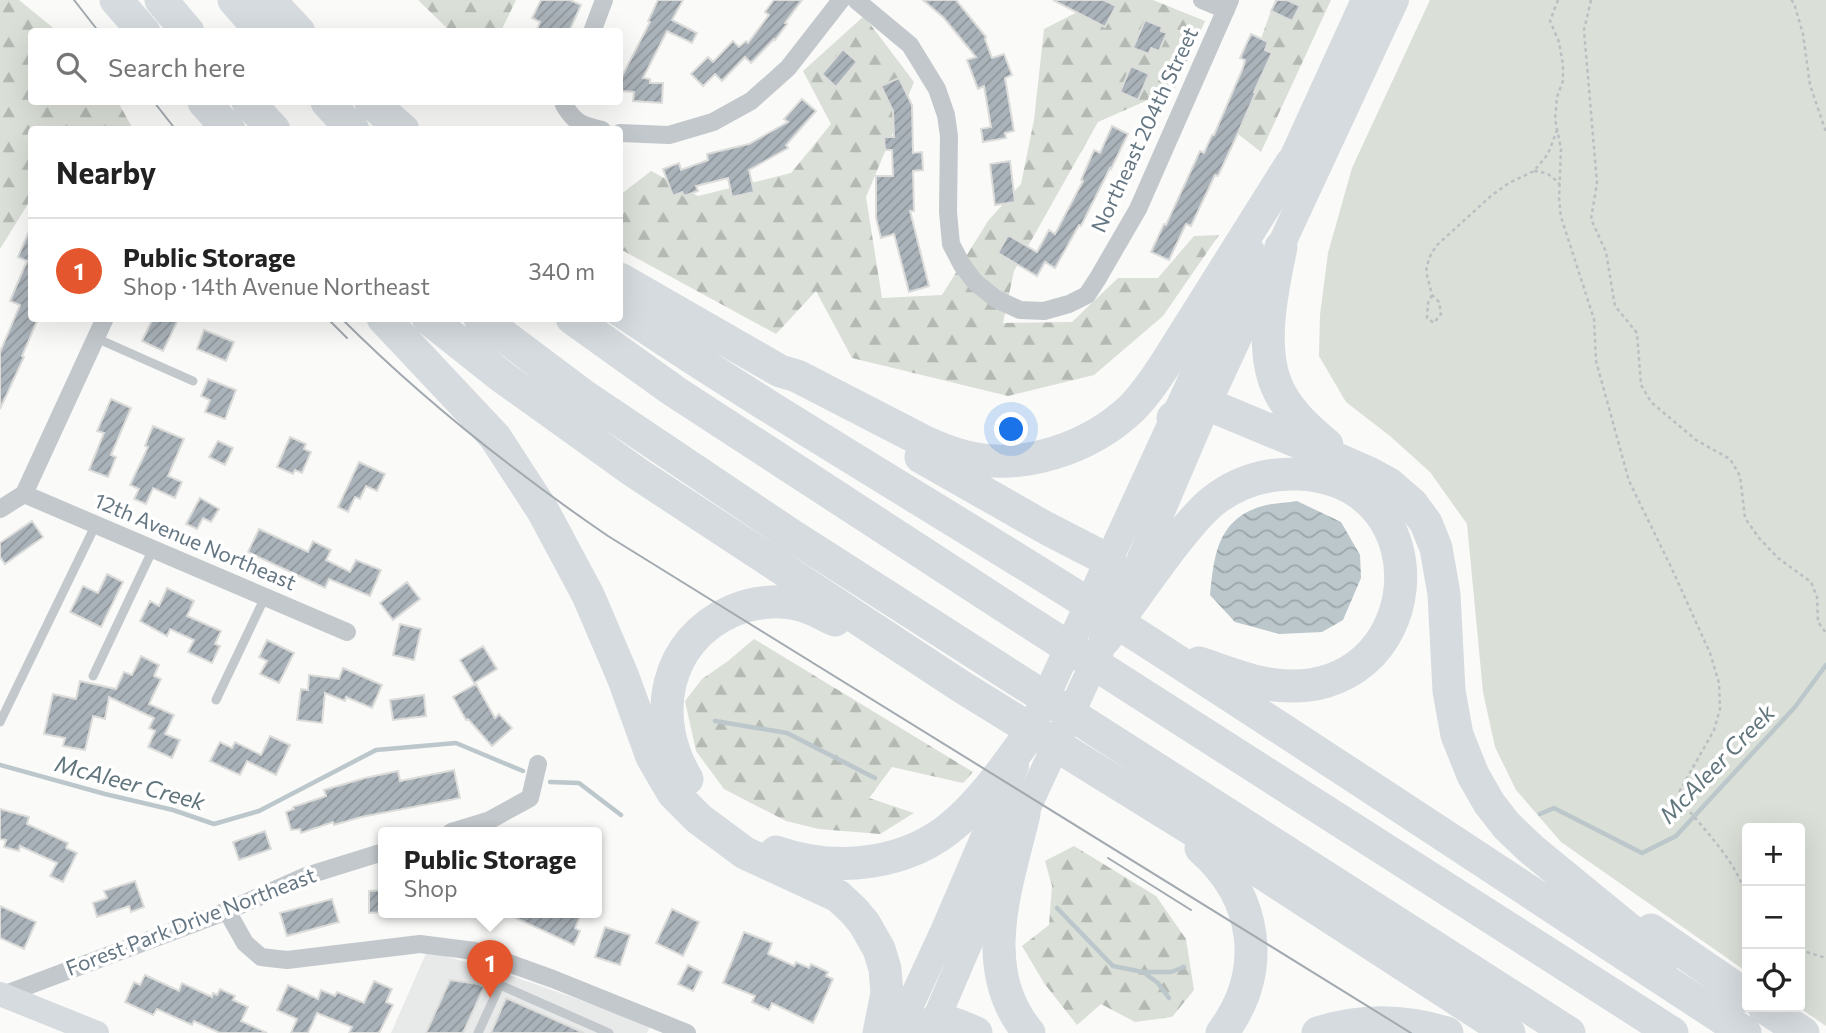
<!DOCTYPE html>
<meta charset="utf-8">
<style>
body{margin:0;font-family:Commissioner,sans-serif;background:#f2f2f2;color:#222}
.controls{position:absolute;right:21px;bottom:21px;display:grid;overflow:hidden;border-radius:7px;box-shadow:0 7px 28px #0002}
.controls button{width:63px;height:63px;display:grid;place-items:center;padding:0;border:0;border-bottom:2px solid #e0e0e0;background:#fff;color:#222;font:35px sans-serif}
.you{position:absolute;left:1012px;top:430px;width:24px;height:24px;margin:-18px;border:5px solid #fff;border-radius:50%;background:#1a73e8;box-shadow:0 0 0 10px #1a73e833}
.badge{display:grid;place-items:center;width:46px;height:46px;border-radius:50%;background:#e4572e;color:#fff;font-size:23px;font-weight:700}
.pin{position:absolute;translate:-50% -58px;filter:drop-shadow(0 2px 4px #0008)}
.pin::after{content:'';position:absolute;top:37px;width:24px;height:21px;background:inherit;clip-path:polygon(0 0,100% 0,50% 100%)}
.popup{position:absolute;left:378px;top:827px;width:224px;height:91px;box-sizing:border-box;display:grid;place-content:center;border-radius:7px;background:#fff;filter:drop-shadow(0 2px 5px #0005);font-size:23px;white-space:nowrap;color:#767676}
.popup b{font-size:26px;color:#222}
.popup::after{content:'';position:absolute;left:50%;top:100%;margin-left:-14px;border:14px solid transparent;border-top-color:#fff}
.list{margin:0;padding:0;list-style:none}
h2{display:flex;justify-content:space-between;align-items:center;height:91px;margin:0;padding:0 28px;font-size:30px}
h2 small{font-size:23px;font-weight:400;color:#767676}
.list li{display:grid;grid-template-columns:46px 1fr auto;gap:21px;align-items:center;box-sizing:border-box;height:105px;padding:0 28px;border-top:2px solid #e0e0e0}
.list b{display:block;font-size:26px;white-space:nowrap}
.list p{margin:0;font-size:23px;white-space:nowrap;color:#767676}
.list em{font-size:23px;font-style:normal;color:#767676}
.icon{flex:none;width:38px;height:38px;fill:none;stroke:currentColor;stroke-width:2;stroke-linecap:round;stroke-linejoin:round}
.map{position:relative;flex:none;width:1826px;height:1033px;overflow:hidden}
.search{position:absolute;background:#fff;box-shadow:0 7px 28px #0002;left:28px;top:28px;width:595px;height:77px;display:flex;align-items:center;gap:18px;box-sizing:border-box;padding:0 24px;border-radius:7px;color:#767676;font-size:26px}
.panel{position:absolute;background:#fff;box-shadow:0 7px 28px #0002;left:28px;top:126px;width:595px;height:196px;border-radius:7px}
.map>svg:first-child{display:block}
.built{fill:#e8e9e9}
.green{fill:#dadfd7}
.forest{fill:url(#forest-firs)}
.water{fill:url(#water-waves)}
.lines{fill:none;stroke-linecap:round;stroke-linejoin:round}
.stream{stroke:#bbc7cb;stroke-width:4.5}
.building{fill:url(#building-hatch);stroke:#dcdcda;stroke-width:2}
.path{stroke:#bbbfc2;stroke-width:2.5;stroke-dasharray:3.5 3.5;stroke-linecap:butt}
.lane{stroke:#c3c8cc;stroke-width:9}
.street{stroke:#c3c8cc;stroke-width:18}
.secondary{stroke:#d6dbdf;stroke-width:24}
.primary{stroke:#d6dbdf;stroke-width:28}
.highway{stroke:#d6dbdf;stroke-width:33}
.tram{stroke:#a2aab0;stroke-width:2}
.labels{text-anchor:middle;stroke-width:7;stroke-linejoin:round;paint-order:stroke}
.street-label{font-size:21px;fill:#657683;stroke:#fff}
.water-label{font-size:23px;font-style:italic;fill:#60757c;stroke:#fff}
</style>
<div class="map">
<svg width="1826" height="1033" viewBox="0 0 1826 1033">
<defs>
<pattern id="forest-firs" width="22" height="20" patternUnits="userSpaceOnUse" patternTransform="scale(1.75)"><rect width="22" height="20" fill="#dadfd7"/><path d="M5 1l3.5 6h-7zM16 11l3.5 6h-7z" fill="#b4b9b4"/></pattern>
<pattern id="water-waves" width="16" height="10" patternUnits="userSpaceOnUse" patternTransform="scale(1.75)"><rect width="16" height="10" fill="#bbc7cb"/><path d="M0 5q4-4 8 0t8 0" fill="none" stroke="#9ca6aa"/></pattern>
<pattern id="building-hatch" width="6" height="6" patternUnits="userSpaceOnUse" patternTransform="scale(1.75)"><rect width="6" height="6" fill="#aab3b9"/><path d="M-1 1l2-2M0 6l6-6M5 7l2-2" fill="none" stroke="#8e969c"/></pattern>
</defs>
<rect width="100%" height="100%" fill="#fafaf8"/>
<!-- built -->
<path class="built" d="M427,951L498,971L651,1025L647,1033H391Z"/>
<!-- green -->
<path class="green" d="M1430,0H1826V1026L1798,1007H1800V828H1747V972L1561,842L1516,790L1495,747L1483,692L1467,524L1430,472L1390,436L1346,402L1319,356L1320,315L1328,253L1352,168Z"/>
<!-- forest -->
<path class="forest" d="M0,0H19L57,31L32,32V102H118L133,129L32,130L31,199L0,249Z
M418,0H516L501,31L451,32Z
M1101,0H1153L1205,21L1175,88L1098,122L1014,271L1003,323L1072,322L1118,278H1158L1194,236L1219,235L1163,316L1094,375L1008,396L852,358L816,291L776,334L620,249V195L651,171L698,196L791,173L831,124L803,71L864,16L914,82L866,197L882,298L942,295L988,221L1021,184L1034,120L1044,29Z
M1275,0H1331L1261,152L1229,127Z
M754,639L973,772L963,783L892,767L869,798L914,813L880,834L819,829L786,821L724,789L696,751L685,701L702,679L728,661Z
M1074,846L1156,896L1186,939L1194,990L1172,1017L1135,1022L1101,1004L1077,1025L1044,983L1022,946L1049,925L1052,886L1045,861Z"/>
<!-- water -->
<path class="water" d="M1297,501L1341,522L1360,555L1361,578L1343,620L1322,632L1279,634L1235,622L1210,595C1214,556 1217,521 1259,507C1271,503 1285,503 1297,501Z"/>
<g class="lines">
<!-- stream -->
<path class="stream" d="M715,721L787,733L875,778
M0,765L105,794L173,810L214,824L259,811L376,750L456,743L523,771
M550,782L579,783L621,815
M1540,814L1554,808L1642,853L1676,836L1795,707L1826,665
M1057,908L1113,966L1143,972H1171L1184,967
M1143,972L1158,983L1169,998"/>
</g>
<!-- building -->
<path class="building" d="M541,0H570L581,5L569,32H536L540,22L532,18Z
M658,0H683L672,20L697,33L692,43L667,31L643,78L650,79V83H663L662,103L633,101L634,92L620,91V80L650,22L648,21Z
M774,0H802L785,23L787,24L775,40L774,39L751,63L745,57L722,81L715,74L703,86L691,74L708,57L713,62L733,41L739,47L746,41L748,43L769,15L765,12Z
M923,0H956L986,37L985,39L992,58L1004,54L1012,75L1005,78L1014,131L1005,133L1006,138L983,142L981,129L991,127L984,86L978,89L967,60L976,57L944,18Z
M1053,0H1104L1116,6L1105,27Z
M1277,0H1287L1300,6L1292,21L1271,11Z
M1145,20L1162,27L1161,31L1167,33L1159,51L1151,48L1149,54L1133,48Z
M1251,34L1268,42L1265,50L1272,53L1254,92H1256L1238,133L1218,176L1215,175L1191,226L1186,224L1169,260L1151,252L1164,224L1166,225L1200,151L1204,153L1212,135H1214L1243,68L1245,60L1240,58Z
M843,49L857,62L836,87L822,74Z
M1131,66L1149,74L1138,100L1120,92Z
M899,78L912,105L913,153L922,152L923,170L913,171L914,211H910L929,286L909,292L894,234L881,238L876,218V176H893L892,150H885L884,137H894L893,111L881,86Z
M802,99L816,111L786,145L788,148L749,170L754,192L732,197L728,178L696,186L698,191L684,196L682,192L673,196L663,169L679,163L681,170L708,160L707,154L749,144L788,122L784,119Z
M1112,126L1128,134L1111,169L1110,168L1081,226L1079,225L1055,268L1045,262L1037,276L998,253L1008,235L1037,252L1049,230L1055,234L1083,181L1081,180L1094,150L1100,153Z
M1010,161L1015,202L995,205L990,164Z
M32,224V318L38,319L22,356L24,357L0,409V352L20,305L10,301L27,261L18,257Z
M153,318H179L163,351L142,341Z
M204,330L234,342L226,361L197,349Z
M208,379L236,390L225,419L205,412L210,400L201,396Z
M111,399L131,408L111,455L116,457L108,477L89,470L104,433L97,431Z
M153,426L184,439L168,476L182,482L175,498L153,488L146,504L134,499L139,489L130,485L148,447L145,446Z
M290,437L306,444L304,449L311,452L302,473L295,470L293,474L277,467Z
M218,441L233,448L225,465L209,457Z
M359,462L385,474L377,491L366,486L360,499L355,497L348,512L338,507Z
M200,498L219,509L211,522L203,518L197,529L186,524Z
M32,521L43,537L5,564L0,557V543Z
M259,529L308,552L313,541L331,550L326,560L350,572L356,560L381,570L370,596L329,579L325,588L248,552Z
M107,574L123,582L101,627L70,612L83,586L98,593Z
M407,582L420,599L393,620L380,603Z
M167,588L194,601L187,616L221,631L215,644L220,646L212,663L188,652L194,640L170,629L167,636L140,621L150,601L159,606Z
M400,624L421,629L414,660L393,655Z
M267,640L294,653L279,683L260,674L267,661L259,657Z
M483,646L497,669L474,683L460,660Z
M141,656L159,665L154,676L161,679L149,704L174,715L165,734L180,740L172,758L148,747L155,731L149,728L154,718L109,697L105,719L93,716L85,750L63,746L65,738L44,734L53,694L76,699L80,681L116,689L124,672L132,675Z
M343,668L382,685L372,708L346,697L345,701L325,693L322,723L297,720L301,689L308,690L309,675L339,679Z
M476,684L495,718L499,714L512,728L492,746L468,719L466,720L453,697Z
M424,695L426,716L393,720L390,700Z
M270,736L290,745L276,775L247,761L240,775L210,761L220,742L232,748L235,742L261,755Z
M454,770L460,798L361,817L334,825L333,822L301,833L300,829L291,830L286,812L294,809L293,807L326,796L324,790L365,778L398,771L400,781Z
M0,809L29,817L27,824L68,843L66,848L77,853L63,882L50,876L57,863L20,846L19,851L4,847L6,840L0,839Z
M265,831L271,849L239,860L233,842Z
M135,881L144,907L131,912L129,906L97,917L93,903L107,898L104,891Z
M383,890V912L369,913V891Z
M332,899L339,922L287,936L280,913Z
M0,906L36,922L24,949L0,938Z
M672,909L699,922L683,956L656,943Z
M503,912H582L575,928L580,931L574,945Z
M605,927L630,935L620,965L595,957Z
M744,932L772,943L768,954L794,966L796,962L809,968L811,964L828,972L826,976L833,979L813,1023L772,1003L769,1010L752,1002L755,996L723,983Z
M688,965L702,972L693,991L678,984Z
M145,975L179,991L182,983L212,997L213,993L217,995L220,989L235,996L233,1000L248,1007L241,1021L267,1033H220L194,1021L192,1025L157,1009L153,1015L125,1002L134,982L140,985Z
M450,980L478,984L484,987L463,1033H426Z
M374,981L392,989L386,1002L393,1005L379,1033H349L352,1027L317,1013L308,1033H291L297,1019L277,1010L288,985L318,999L321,990L335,996L337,992L364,1003Z
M506,998L584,1033H491Z"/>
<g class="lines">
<!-- path -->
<path class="path" d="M1558,0L1550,21L1559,42L1563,65V81L1557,97L1555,119L1561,149L1559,199L1561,217L1594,319L1596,361L1629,481L1672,569L1710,653L1719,683L1720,709L1714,730L1678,794L1680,800C1706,832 1734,858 1747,897
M1591,0L1584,30L1597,183L1591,219L1606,252L1615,306L1637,333L1641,385L1651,402L1696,440L1730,459L1740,476L1745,518L1759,538L1778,558L1811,582L1817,597L1818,622L1826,633
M1791,0L1794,3L1803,34L1810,85L1826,132
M1534,171C1546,172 1552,175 1560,185
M1432,295L1428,303L1427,318L1434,323L1441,314L1439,302L1432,295L1426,271L1429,258L1436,246L1492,195L1509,183L1534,171L1548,154L1557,130
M1800,950L1826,958"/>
<!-- lane -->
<path class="lane" d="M96,338L193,381
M93,676L153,549
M216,700L265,597
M0,722L96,524
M478,1033L500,985L609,1033"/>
<!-- street -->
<path class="street" d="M856,0L910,45L937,89L946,115L949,136L948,212L951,244L962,265L975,282L996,299L1020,310L1044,311L1069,304L1087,295L1098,278L1138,209L1230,0
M1202,0L1226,10
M592,32L604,0
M565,102L564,105C575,123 581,125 602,130
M620,133L669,135L713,122L751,101L788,68L841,0
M24,494L347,632
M24,494L105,318
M0,509L24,494
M451,832L490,820L530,798L538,764
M227,911L245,943L261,957L287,960L420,944L475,951L553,979L687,1033
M3,995L227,911L306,876L383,852"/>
<!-- secondary -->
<path class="secondary" d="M0,994L97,1033"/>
<!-- primary -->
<path class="primary" d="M1282,182L1365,0
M1125,596L1207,404L1395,0
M1037,716L1251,251
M897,1033L945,929L1015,766
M930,1033L1024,814L1102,646"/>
<!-- highway -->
<path class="highway" d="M116,0L144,32
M161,0L188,32
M234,0L262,32
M269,0L299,32
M204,102L229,130
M248,102L274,130
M327,102L353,130
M371,102L403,130
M1281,247C1272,290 1258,353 1280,393C1291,414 1309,430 1327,445
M620,279L780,371L797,376L925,442C938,448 951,453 966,457C1023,471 1090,448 1132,408C1146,394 1157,377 1168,360L1291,164
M620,310C776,415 939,509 1098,610C1315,749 1529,892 1745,1033
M383,318L495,437L543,511L588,595L623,677L652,757L673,793L699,819L745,853L838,896L854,911L864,923L879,949L885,969L887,993L879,1033
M428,318L501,376L635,472L962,687L1256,869L1509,1033
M480,318L584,396L791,535L1569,1033
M572,318L674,391L1018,615L1672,1033
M1173,418C1184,408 1192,403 1207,404L1296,441L1369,473L1389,484L1412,504L1426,523L1436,548L1444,594L1449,691L1457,735L1473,775L1489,803L1506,825L1531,849L1664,958
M921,457L1046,528L1108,560C1118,572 1122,586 1122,602
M1105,639C1129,606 1152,572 1177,540C1188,527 1199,512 1213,501C1237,482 1267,473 1298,474C1448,480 1428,703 1275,685C1249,682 1224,671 1199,663
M687,779C650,718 664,641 732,611C753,602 779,599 801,605C813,608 824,615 835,620
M1024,814C1007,886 975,969 1029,1033
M1201,848C1258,898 1268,971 1222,1033
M776,852C836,873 908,866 957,822C985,797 1007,765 1029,735
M1651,930L1747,996
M1764,1007L1803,1033
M919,1033C937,1012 955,1024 976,1033
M1318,1033C1360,1019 1405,1020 1447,1033"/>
<!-- tram -->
<path class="tram" d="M74,0L99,32
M154,102L176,130
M327,318L347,338
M341,318C423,400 513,471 608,536L1411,1033
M1108,858L1191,910"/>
</g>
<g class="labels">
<!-- street labels -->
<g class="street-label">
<text transform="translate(1145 130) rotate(-65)" y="7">Northeast 204th Street</text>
<text transform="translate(195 542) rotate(23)" y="7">12th Avenue Northeast</text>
<text transform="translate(191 922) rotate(-21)" y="7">Forest Park Drive Northeast</text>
</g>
<!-- water labels -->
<g class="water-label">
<text transform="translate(1717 764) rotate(-46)" y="8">McAleer Creek</text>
<text transform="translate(130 783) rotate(15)" y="8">McAleer Creek</text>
</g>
</g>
</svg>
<div class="controls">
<button>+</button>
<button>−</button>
<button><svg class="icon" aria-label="locate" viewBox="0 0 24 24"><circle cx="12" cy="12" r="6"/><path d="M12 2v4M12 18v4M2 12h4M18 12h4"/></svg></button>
</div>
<div class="you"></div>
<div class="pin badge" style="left:490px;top:998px">1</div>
<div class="popup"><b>Public Storage</b>Shop</div>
<div class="search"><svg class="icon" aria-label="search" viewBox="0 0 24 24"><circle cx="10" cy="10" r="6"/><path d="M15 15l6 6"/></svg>Search here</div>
<section class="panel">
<h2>Nearby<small></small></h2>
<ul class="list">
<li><span class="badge">1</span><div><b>Public Storage</b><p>Shop · 14th Avenue Northeast</p></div><em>340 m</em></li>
</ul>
</section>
</div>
